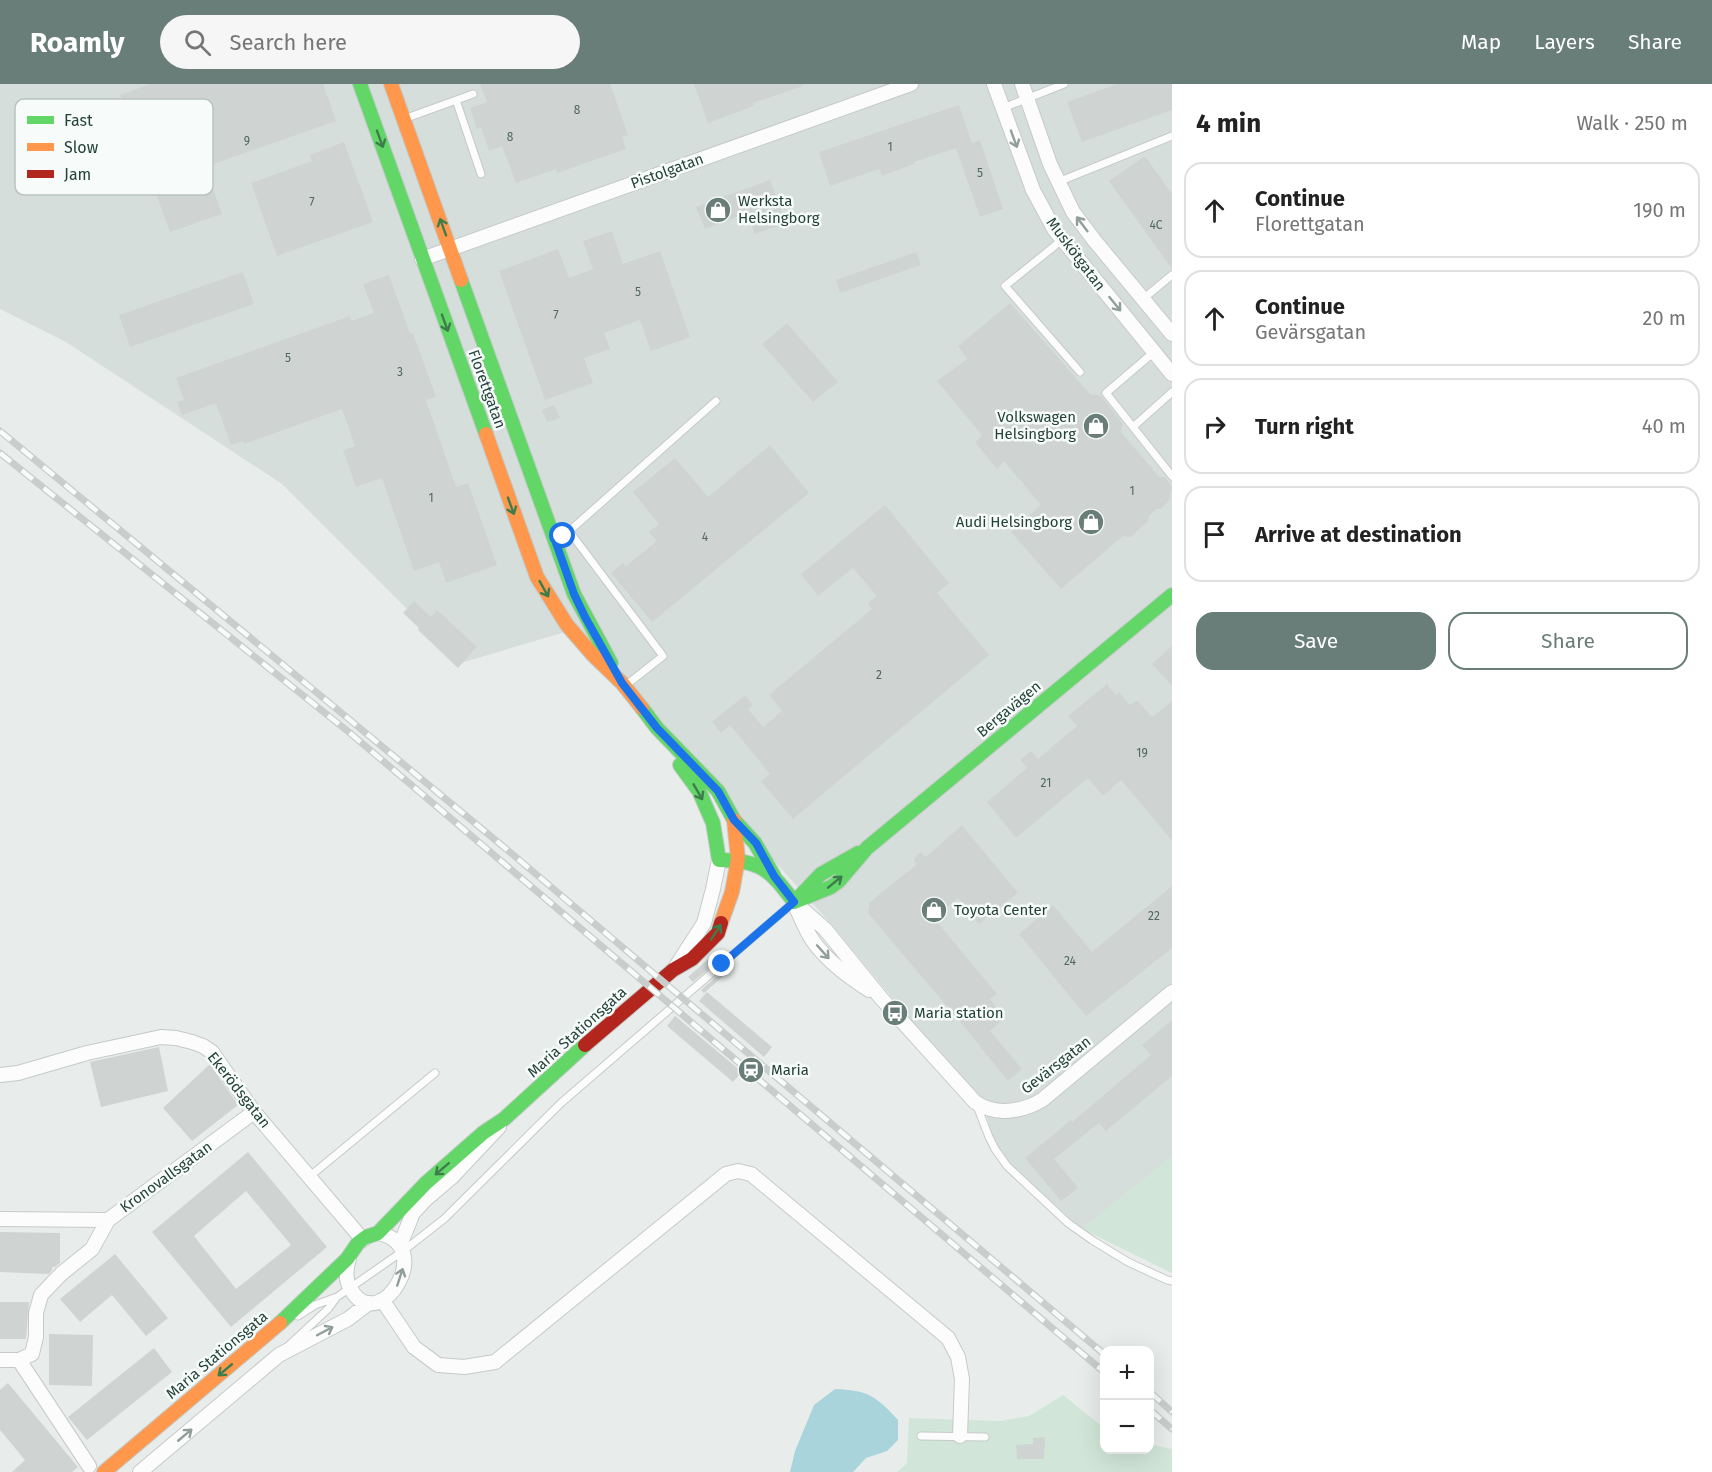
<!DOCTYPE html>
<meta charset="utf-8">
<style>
body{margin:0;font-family:"Fira Sans",sans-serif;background:#f6f6f6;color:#222}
.controls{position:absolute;right:18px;bottom:18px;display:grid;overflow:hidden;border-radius:12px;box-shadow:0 6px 24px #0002}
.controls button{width:54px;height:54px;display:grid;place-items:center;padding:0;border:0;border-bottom:2px solid #e0e0e0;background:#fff;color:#222;font:30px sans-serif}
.stop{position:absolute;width:18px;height:18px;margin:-14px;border:4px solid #1a73e8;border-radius:50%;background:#fff}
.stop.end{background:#1a73e8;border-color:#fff;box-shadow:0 2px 6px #0008}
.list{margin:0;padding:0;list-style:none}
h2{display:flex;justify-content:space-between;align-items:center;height:78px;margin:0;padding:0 24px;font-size:26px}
h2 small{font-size:20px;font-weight:400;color:#767676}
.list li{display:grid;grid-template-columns:39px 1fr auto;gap:18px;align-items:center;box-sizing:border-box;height:96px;margin:0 12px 12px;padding:0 12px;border:2px solid #e0e0e0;border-radius:18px}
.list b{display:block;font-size:22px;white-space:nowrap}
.list p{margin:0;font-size:20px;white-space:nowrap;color:#767676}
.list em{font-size:20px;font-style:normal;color:#767676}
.actions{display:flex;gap:12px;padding:18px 24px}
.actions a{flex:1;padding:14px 0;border:2px solid #697e78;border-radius:18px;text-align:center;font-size:21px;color:#697e78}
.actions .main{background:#697e78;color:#fff}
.icon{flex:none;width:33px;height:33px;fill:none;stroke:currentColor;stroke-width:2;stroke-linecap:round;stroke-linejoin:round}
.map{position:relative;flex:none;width:1172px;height:1388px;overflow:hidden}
header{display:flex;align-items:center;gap:36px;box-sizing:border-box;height:84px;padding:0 30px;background:#697e78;color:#fff}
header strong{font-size:28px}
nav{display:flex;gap:33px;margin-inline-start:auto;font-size:21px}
.search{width:420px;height:54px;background:#f6f6f6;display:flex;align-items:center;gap:15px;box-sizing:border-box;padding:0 21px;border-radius:33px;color:#767676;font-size:22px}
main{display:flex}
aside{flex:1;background:#fff}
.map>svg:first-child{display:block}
.built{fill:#d6dedb}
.green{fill:#d1e6d8}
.water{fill:#a9d4db}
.building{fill:#cfd4d2;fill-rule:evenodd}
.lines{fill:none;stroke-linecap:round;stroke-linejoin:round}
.lane-casing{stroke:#c5cac8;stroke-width:9}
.street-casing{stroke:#c5cac8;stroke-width:16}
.fast-casing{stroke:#c3cbc8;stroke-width:16}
.slow-casing{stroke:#c3cbc8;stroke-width:16}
.jam-casing{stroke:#c3cbc8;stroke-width:16}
.lane{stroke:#fcfcfc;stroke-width:7}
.street{stroke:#fcfcfc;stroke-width:14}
.fast{stroke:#63d668;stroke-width:14}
.slow{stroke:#ff974d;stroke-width:14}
.jam{stroke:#b3261e;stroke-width:14}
.rail-casing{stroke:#c9cdcc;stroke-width:7}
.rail{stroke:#f7fbf9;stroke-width:4.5;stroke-dasharray:14;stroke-linecap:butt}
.oneway{stroke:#3d7d4c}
.oneway2{stroke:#909f9b}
.route{stroke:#1a73e8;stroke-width:8}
.labels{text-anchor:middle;stroke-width:5;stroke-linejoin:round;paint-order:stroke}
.number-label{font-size:12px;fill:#506761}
.street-label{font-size:15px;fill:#24423a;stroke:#f7fbf9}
.poi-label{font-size:15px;fill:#24423a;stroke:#f7fbf9;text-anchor:start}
.key{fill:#f7fbf9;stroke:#b8c4c0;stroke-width:1.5}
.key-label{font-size:16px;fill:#24423a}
</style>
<header>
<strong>Roamly</strong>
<div class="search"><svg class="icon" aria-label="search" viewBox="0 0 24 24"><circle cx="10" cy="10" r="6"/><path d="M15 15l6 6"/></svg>Search here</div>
<nav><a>Map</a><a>Layers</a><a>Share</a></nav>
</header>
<main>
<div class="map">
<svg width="1172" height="1388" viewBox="0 0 1172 1388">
<rect width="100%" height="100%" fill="#e8edeb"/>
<!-- built -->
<path class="built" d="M0,0H1172V1075L1082,1145L1010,1080L998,1064L990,1044L985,1026L832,841L766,768L575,545L461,579L282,400L66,258L0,225Z"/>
<!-- green -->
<path class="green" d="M1172,1072V1189L1082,1145Z
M1063,1311L1104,1344V1366H1150V1360L1172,1365V1388H897L907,1379L909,1334L1000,1337L1029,1332Z"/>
<!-- water -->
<path class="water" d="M835,1305C868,1306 876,1312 898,1336V1356L887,1367L866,1374L853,1388H790L795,1367L814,1321Z"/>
<!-- building -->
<path class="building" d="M150,0H323L336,37L205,83L222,130L170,148L120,11Z
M480,0H610L628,51L622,53L626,65L557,89L556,85L516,99L502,62L489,67L481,43L477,45L470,24L487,18Z
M694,0H803V2L753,19L754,22L708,39Z
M1117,0H1172V26L1082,58L1067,18Z
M959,21L972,59L980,56L1003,125L980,133L956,64L914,78V80L882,92L879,85L830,102L819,68Z
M344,58L373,138L277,172L251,99L312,77L310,71Z
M1145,72L1172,110V185L1109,97Z
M770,96L786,139L755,150L747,129L705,145L696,123Z
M612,147L623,180L660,167L690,253L651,267L640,236L604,249L610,265L584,274L593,299L545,316L499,187L558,165L569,194L593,185L583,157Z
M916,168L921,181L840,209L836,196Z
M243,188L254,220L130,263L119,231Z
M389,191L410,250L413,249L436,313L426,316L456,403L468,399L497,481L446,499L439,478L414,487L382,394L356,403L343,366L355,362L342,325L244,360L243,357L231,361L216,319L182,331L177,318L184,316L176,294L350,232L351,237L374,229L363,200Z
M1010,219L1090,310L1101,312L1123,340L1121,348L1159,393H1165L1172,403L1169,417L1161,425H1156L1149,432L1148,437L1131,453L1123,452L1061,505L1011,448L1041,421L1004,377L997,385L975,358L982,351L937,297L967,275L958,262Z
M787,239L838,298L813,318L762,260Z
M554,321L560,334L547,338L542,326Z
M770,361L809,409L652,538L611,489L623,479L626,482L657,457L649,448L659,440L633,408L675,374L708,413Z
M885,421L949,499L937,509L989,571L793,735L761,697L770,690L730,641L721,649L712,638L745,611L753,621L748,625L763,643L782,627L769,611L872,525L868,519L877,512L853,484L818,512L801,490Z
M414,517L431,533L437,526L477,563L458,584L418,546L419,544L403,529Z
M1172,562V602L1152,580Z
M1107,600L1116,611L1119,608L1130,621L1137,616L1152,633L1172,617V757L1121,696L1103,712L1088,694L1016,754L987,718L1027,684L1020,676L1031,667L1038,675L1077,642L1068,632Z
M962,741L1018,809L979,840L958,814L934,834L997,910L990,915L1005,934L990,947L1022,985L1008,997L966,945L868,829L870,818L916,781L914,775L920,768L926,773Z
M1172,802V864L1086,932L1019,850L1053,821L1092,868Z
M715,869L720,875L693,898L688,893Z
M727,883L730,886L704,909L701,906Z
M707,908L772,963L764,973L699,917Z
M675,932L742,988L733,998L667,942Z
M1172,936V992L1106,1047L1099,1039L1054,1075L1078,1104L1061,1117L1025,1074L1071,1036L1072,1038L1151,971L1142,961Z
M159,963L168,1007L101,1023L90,978Z
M210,980L238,1021L192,1057L163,1024Z
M248,1068L327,1163L231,1243L152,1148ZM246,1107L291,1161L236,1205L194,1152Z
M0,1148L60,1149V1179L55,1183H52V1186L49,1190L0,1188Z
M115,1170L168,1234L146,1252L112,1211L80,1238L60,1215Z
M0,1218H29L26,1255H0Z
M49,1250L93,1251L92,1302L49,1301Z
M154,1264L172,1288L87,1356L68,1333Z
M8,1299L78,1383L72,1388H12L25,1376L0,1346V1306Z
M1045,1353L1044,1375H1017L1016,1361L1033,1360V1354Z"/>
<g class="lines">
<!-- lane casing -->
<g class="lane-casing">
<path id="lane" d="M456,16L481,90
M1003,24L1064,0
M404,35L473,10
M1058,98L1172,52
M1062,156L1005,202L1080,288
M1143,215L1172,191
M1154,268L1106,309L1172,392
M1133,343L1172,308
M569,447L663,572L625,602
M558,457L716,317
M977,1022L989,1053L995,1065L1007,1082L1068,1139L1092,1156L1128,1178L1167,1196L1172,1197
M309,1093L435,989
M298,1232L315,1221L337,1213L403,1167L444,1135L561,1019L794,818
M287,1263L328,1225L336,1214
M921,1352L985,1353"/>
</g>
<!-- street casing -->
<g class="street-casing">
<path id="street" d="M994,0L1033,106L1054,145L1172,290
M1022,0L1050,80L1073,128L1094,156L1172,250
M422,175L911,0
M794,818L825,845L881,914L975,1018C995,1032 1022,1028 1042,1016L1172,908
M796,823C801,834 806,847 813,857C827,877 848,892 869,906
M675,884L704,839L713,805L719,776
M0,991L18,989L87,969L161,953L176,954L192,958L203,962L212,968L254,1028L363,1156
M0,1135L108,1136L254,1028
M400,1161L413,1129L425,1116L452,1093L499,1043
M349,1175C345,1188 345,1199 354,1210C382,1248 437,1161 378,1149
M383,1217L414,1263L438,1281L464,1283L495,1278L726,1090L738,1087L751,1090L948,1254L958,1273L962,1295L960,1352
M0,1276H19L32,1270L36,1253V1229L41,1211L61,1190L92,1165L108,1136
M19,1276L89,1382
M140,1388L279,1271L348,1235L369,1219"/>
</g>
<!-- fast casing -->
<g class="fast-casing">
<path id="fast" d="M360,0L486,350
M461,196L574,510L611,579
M642,624L657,644L718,707L734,736L755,759L774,792
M680,681L699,707L713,739L719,776C761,776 770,786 794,818
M799,813L821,790L858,769
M794,818L831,803L839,797L867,764L1172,511
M280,1239L347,1175L358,1159L366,1153L378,1149L426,1099L483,1049L504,1035L585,961"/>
</g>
<!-- slow casing -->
<g class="slow-casing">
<path id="slow" d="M391,0L461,196
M486,350L537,493L567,541L593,571L622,599L642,624
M721,839L732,808L738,775L734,736
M104,1388L280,1239"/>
</g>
<!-- jam casing -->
<g class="jam-casing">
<path id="jam" d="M585,961L673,886L692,875L718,849L721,839"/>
</g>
<!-- lane -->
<use href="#lane" class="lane"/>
<!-- street -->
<use href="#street" class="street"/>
<!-- fast -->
<use href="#fast" class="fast"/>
<!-- slow -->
<use href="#slow" class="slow"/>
<!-- jam -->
<use href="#jam" class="jam"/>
<!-- rail casing -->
<g class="rail-casing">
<path id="rail" d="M0,347L505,764L1104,1270
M0,369L350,649L1104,1288
M1150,1308L1172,1328
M1150,1326L1172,1345"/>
</g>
<!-- rail -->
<use href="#rail" class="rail"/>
</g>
<!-- one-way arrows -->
<defs><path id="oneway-shaft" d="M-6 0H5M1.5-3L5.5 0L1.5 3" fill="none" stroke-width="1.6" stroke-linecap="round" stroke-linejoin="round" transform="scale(1.5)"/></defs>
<g class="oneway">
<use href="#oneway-shaft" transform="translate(380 55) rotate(70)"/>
<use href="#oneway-shaft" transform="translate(443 143) rotate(-110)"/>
<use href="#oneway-shaft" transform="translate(445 239) rotate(70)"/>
<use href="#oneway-shaft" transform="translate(511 422) rotate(70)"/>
<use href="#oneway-shaft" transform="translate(544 505) rotate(61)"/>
<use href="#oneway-shaft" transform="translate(698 708) rotate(60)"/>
<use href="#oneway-shaft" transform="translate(835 798) rotate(-39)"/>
<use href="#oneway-shaft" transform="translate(716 848) rotate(-57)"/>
<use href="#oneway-shaft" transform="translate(442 1085) rotate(139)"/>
<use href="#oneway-shaft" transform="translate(225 1286) rotate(140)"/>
</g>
<g class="oneway2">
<use href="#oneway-shaft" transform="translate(1014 55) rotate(70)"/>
<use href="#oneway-shaft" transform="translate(1082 140) rotate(-127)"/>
<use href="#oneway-shaft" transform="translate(1115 220) rotate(51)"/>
<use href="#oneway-shaft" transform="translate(823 868) rotate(48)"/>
<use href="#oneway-shaft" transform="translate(400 1193) rotate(-72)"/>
<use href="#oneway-shaft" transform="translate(325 1247) rotate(-28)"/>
<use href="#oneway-shaft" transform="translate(185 1351) rotate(-40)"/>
</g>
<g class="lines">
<!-- route -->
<path class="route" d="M563,452L556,459L574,510L585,533L622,599L657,644L718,707L734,736L756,759L774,792L794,818L722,880"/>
</g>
<!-- icons -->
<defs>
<g id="shop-disc" transform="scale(1.35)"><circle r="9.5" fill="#697e78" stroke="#f7fbf9"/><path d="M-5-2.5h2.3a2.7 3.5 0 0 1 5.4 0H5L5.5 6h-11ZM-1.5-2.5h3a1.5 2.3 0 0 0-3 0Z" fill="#fff"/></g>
<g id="bus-disc" transform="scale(1.35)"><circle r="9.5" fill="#697e78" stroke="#f7fbf9"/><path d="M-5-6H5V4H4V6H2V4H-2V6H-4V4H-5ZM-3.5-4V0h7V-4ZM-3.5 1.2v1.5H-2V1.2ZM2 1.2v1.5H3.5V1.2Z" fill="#fff"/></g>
<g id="station-disc" transform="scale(1.35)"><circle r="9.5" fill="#697e78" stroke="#f7fbf9"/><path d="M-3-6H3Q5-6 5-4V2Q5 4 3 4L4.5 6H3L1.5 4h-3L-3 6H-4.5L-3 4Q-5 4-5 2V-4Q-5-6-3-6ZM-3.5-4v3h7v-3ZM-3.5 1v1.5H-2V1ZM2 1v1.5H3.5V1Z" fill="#fff"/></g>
</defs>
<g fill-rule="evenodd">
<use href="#shop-disc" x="718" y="126"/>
<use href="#shop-disc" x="1096" y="342"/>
<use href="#shop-disc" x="1091" y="438"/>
<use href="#shop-disc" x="934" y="826"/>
<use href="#bus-disc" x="895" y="929"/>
<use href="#station-disc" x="751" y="986"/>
</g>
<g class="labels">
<!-- number labels -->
<g class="number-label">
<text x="577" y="30">8</text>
<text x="510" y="57">8</text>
<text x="247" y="61">9</text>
<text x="890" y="67">1</text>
<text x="980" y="93">5</text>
<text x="312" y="122">7</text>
<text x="1156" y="145">4C</text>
<text x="638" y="212">5</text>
<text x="556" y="235">7</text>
<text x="288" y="278">5</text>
<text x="400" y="292">3</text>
<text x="1132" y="411">1</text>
<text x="431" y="418">1</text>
<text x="705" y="457">4</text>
<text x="879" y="595">2</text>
<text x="1142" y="673">19</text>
<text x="1046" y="703">21</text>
<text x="1154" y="836">22</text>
<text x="1070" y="881">24</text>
</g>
<!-- street labels -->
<g class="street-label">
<text transform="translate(667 87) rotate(-20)" y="5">Pistolgatan</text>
<text transform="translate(1076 170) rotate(53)" y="5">Muskötgatan</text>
<text transform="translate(487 305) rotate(70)" y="5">Florettgatan</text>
<text transform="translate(1009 625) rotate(-40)" y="5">Bergavägen</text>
<text transform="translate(577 948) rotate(-42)" y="5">Maria Stationsgata</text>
<text transform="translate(1056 981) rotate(-38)" y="5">Gevärsgatan</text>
<text transform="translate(239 1006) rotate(52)" y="5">Ekerödsgatan</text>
<text transform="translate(166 1093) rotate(-36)" y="5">Kronovallsgatan</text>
<text transform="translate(217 1271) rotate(-40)" y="5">Maria Stationsgata</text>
</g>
<!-- poi labels -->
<g class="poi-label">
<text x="738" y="122">Werksta<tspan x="738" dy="17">Helsingborg</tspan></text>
<text x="1076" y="338" text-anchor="end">Volkswagen<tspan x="1076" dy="17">Helsingborg</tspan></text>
<text x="1072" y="443" text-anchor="end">Audi Helsingborg</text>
<text x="954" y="831">Toyota Center</text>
<text x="914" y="934">Maria station</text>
<text x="771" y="991">Maria</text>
</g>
</g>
<!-- legend -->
<rect x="15" y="15" width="198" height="96" rx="9" class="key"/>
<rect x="27" y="32" width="27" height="8" fill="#63d668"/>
<rect x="27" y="59" width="27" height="8" fill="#ff974d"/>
<rect x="27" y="86" width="27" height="8" fill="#b3261e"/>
<g class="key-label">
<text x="64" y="42">Fast</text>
<text x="64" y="69">Slow</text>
<text x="64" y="96">Jam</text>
</g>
</svg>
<div class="controls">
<button>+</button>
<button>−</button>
</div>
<div class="stop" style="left:563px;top:452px"></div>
<div class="stop end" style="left:722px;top:880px"></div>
</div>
<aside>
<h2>4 min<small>Walk · 250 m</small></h2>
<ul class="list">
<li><svg class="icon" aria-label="ahead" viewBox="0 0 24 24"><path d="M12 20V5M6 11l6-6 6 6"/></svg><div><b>Continue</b><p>Florettgatan</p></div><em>190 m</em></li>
<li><svg class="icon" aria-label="ahead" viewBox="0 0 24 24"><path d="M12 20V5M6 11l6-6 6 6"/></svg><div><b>Continue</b><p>Gevärsgatan</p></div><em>20 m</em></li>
<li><svg class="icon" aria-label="right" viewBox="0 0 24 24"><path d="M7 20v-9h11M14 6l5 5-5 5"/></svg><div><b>Turn right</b></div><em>40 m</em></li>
<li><svg class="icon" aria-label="arrive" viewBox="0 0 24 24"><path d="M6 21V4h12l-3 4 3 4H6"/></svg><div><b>Arrive at destination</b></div></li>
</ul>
<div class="actions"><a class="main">Save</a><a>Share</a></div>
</aside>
</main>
